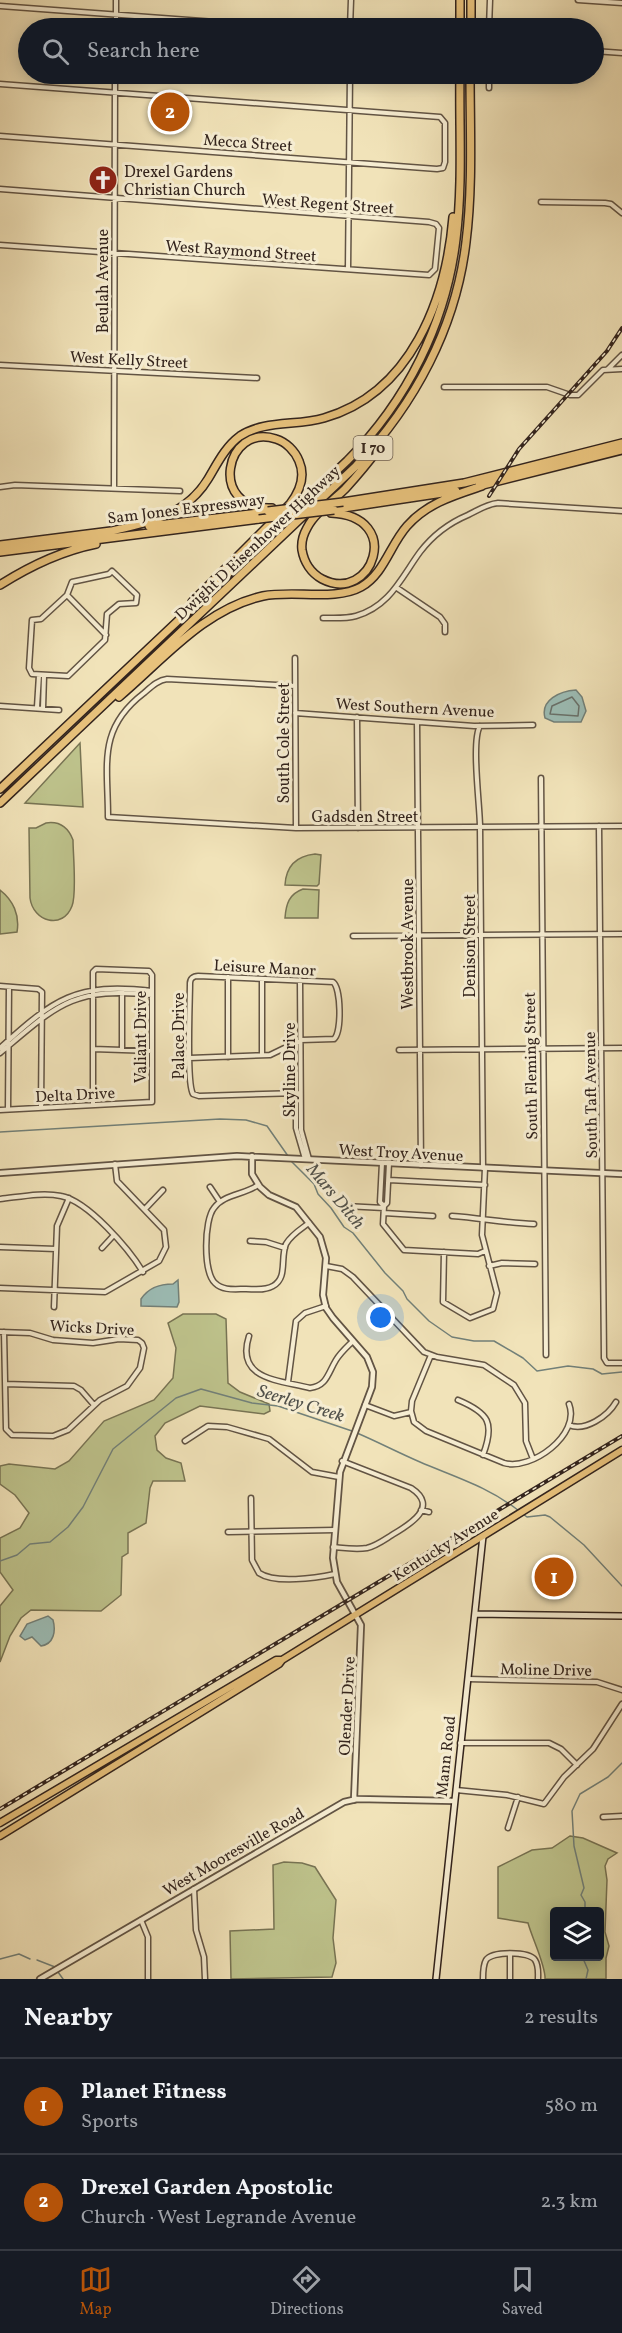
<!DOCTYPE html>
<meta charset="utf-8">
<style>
body{margin:0;font-family:Vollkorn,serif;background:#242831;color:#f1f3f6}
.controls{position:absolute;right:18px;bottom:18px;display:grid;overflow:hidden;border-radius:6px;box-shadow:0 3px 15px #0003}
.controls button{width:54px;height:54px;display:grid;place-items:center;padding:0;border:0;border-bottom:2px solid #363941;background:#171b24;color:#f1f3f6;font:30px sans-serif}
.you{position:absolute;left:381px;top:1318px;width:21px;height:21px;margin:-15px;border:4px solid #fff;border-radius:50%;background:#1a73e8;box-shadow:0 0 0 9px #1a73e833}
.badge{display:grid;place-items:center;width:39px;height:39px;border-radius:50%;background:#b45309;color:#fff;font-size:20px;font-weight:700}
.pin{position:absolute;translate:-50% -50%;border:3px solid #fff;box-shadow:0 2px 6px #0006}
.list{margin:0;padding:0;list-style:none}
h2{display:flex;justify-content:space-between;align-items:center;height:78px;margin:0;padding:0 24px;font-size:26px}
h2 small{font-size:20px;font-weight:400;color:#9ea1a6}
.list li{display:grid;grid-template-columns:39px 1fr auto;gap:18px;align-items:center;box-sizing:border-box;height:96px;padding:0 24px;border-top:2px solid #363941}
.list b{display:block;font-size:22px;white-space:nowrap}
.list p{margin:0;font-size:20px;white-space:nowrap;color:#9ea1a6}
.list em{font-size:20px;font-style:normal;color:#9ea1a6}
.icon{flex:none;width:33px;height:33px;fill:none;stroke:currentColor;stroke-width:2;stroke-linecap:round;stroke-linejoin:round}
.map{position:relative;flex:none;width:622px;height:1979px;overflow:hidden}
.search{position:absolute;background:#171b24;box-shadow:0 3px 15px #0003;left:18px;right:18px;top:18px;height:66px;display:flex;align-items:center;gap:15px;box-sizing:border-box;padding:0 21px;border-radius:33px;color:#9ea1a6;font-size:22px}
.sheet{height:270px;background:#171b24}
nav{display:flex;justify-content:space-around;align-items:center;box-sizing:border-box;height:84px;border-top:2px solid #363941;background:#171b24;font-size:16px;color:#9ea1a6}
nav a{display:grid;justify-items:center;gap:3px}
nav .on{color:#b45309}
.map>svg:first-child{display:block}
.green{fill:#bec38c;stroke:#787454;stroke-width:1.5;fill-rule:evenodd}
.water{fill:#9cbdb6;stroke:#728079;stroke-width:1.5}
.lines{fill:none;stroke-linecap:round;stroke-linejoin:round}
.shore{stroke:#68706a;stroke-width:1.5}
.stream{stroke:#728079;stroke-width:1.5}
.minor-casing{stroke:#625444;stroke-width:7}
.tertiary-casing{stroke:#625444;stroke-width:8}
.secondary-casing{stroke:#33241d;stroke-width:8}
.primary-casing{stroke:#33241d;stroke-width:9}
.motorway-casing{stroke:#33241d;stroke-width:10}
.minor{stroke:#f6edd2;stroke-width:4}
.tertiary{stroke:#f6edd2;stroke-width:4.5}
.secondary{stroke:#f6edd2;stroke-width:5}
.primary{stroke:#e8c27c;stroke-width:6}
.motorway{stroke:#e8c27c;stroke-width:7}
.rail-casing{stroke:#33241d;stroke-width:4}
.rail{stroke:#f6edd2;stroke-width:1.5;stroke-dasharray:4.5;stroke-linecap:butt}
.motorway-bridge-casing{stroke:#33241d;stroke-width:10;stroke-linecap:butt}
.motorway-bridge{stroke:#e8c27c;stroke-width:7}
.labels{text-anchor:middle;stroke-width:6;stroke-linejoin:round;paint-order:stroke}
.shield{fill:#f6edd2;stroke:#6e6053;stroke-width:1.5}
.shield-label{font-size:15px;font-weight:bold;fill:#33241d}
.street-label{font-size:16px;fill:#33241d;stroke:#f6edd2}
.poi-label{font-size:16px;fill:#33241d;stroke:#f6edd2;text-anchor:start}
.water-label{font-size:18px;font-style:italic;fill:#52524b;stroke:#f6edd2}
</style>
<div class="map">
<svg width="622" height="1979" viewBox="0 0 622 1979">
<rect width="100%" height="100%" fill="#f1e3b9"/>
<filter id="stains"><feTurbulence type="fractalNoise" baseFrequency=".00333" numOctaves="4"/><feColorMatrix values="0 0 0 0 .2 0 0 0 0 .09 0 0 0 0 .02 0 0 0 .5 -.17"/></filter>
<radialGradient id="worn" r=".72"><stop offset=".6" stop-color="#630" stop-opacity="0"/><stop offset="1" stop-color="#630" stop-opacity=".3"/></radialGradient>
<!-- green -->
<path class="green" d="M80,743L83,807L25,803Z
M46,823C59,821 68,827 73,840C73,854 77,894 72,906C63,930 33,922 30,898L29,828H36Z
M315,854L321,855L319,884L317,886L285,885C286,867 296,856 315,854Z
M303,889L319,890L318,918H285C286,904 289,894 303,889Z
M0,890C13,900 20,915 17,932L0,934Z
M183,1314H216L226,1319L228,1383L240,1392L269,1404L270,1411L264,1414L200,1406L165,1423L155,1436L157,1450L166,1458L181,1463L185,1481H153L150,1488L146,1523L128,1533V1553L122,1557L121,1595L101,1611L31,1610L21,1618L10,1636L0,1662V1606L13,1590L0,1572V1538L20,1528L29,1513L15,1495L0,1484V1466L9,1464L55,1469L69,1461L104,1421L154,1400L173,1378L176,1348L168,1323Z
M570,1836L583,1838L617,1853L608,1859L605,1866L607,1880L605,1932L609,1946L606,1958V1979H545C546,1966 532,1938 528,1923L498,1918V1867L532,1850L552,1848ZM554,1912H600V1956H554Z
M284,1862L302,1863L315,1867L336,1900L333,1938L336,1963L332,1977L231,1979L230,1931L274,1929L273,1865Z"/>
<!-- water -->
<path class="water" d="M576,690L582,697L586,711L581,722H554L545,718C540,700 560,691 576,690Z
M178,1280L179,1302L177,1307L141,1306V1299C149,1287 160,1284 173,1284Z
M48,1616L53,1620C56,1631 54,1644 41,1646L32,1637L25,1640L20,1636L27,1624Z"/>
<g class="lines">
<!-- shore -->
<path class="shore" d="M572,697L579,706L578,716L550,714L552,706Z"/>
<!-- stream -->
<path class="stream" d="M0,1132L220,1119L246,1120L267,1126L288,1156
M290,1160L314,1184L318,1194L331,1208L344,1227L353,1233L385,1273L403,1291L407,1299L429,1321L452,1337L474,1341H494L523,1358L537,1371L568,1366L593,1369L602,1374L622,1372
M357,1433C378,1442 399,1453 420,1462C455,1477 489,1487 519,1511
M523,1514L527,1517L545,1515L550,1517L584,1545L622,1586
M0,1561L17,1555L30,1544L50,1542L68,1527L83,1507L113,1449L176,1398L201,1389L252,1403L278,1406L352,1431
M585,1912V1902L581,1895L584,1888L574,1846L572,1811L580,1794L608,1777L622,1763
M582,1956L588,1970L586,1979
M0,1959L19,1954L30,1959
M37,1960L55,1967
M58,1972L63,1979"/>
<!-- minor casing -->
<g class="minor-casing">
<path id="minor" d="M578,0L622,3
M0,6L296,28
M116,28V0
M350,28L351,0
M489,28L490,0
M594,51L622,53
M0,84L440,117L445,123V162L443,168L437,169L0,136
M489,88V74
M0,189L429,222L436,224L439,228L435,269L429,275L0,245
M541,202L605,203L611,204L622,213
M348,269L350,74
M0,365L257,378
M608,369L622,355
M444,387H547L570,395H578L603,370L622,369
M0,487L15,485L180,491
M114,488L115,74
M112,571L137,595L136,603L119,604L107,614L105,640L68,676L32,674L29,668L32,620L41,619L67,595L72,582L109,574Z
M397,588L440,617L445,624V632
M67,595L106,635
M323,618C334,618 345,619 356,616C390,606 401,578 420,552C433,535 449,523 468,515C478,510 487,504 498,503L622,511
M295,658L296,828
M295,686L167,679C158,680 151,687 144,693C97,729 108,764 108,817L296,828L622,826
M0,706L59,710
M37,707L39,675
M43,708L44,676
M295,713L474,726L533,725
M357,717L358,828
M417,722L421,1165
M480,726C471,741 480,806 480,827L483,1168
M541,778L546,1355
M599,826L604,1358L607,1363H622
M353,936L622,934
M228,977V1057
M262,979V1055
M300,980L301,1130L309,1159
M0,986L38,989L42,992L41,1108
M0,1048C54,999 76,982 152,991
M93,1049L152,1051
M122,1050V992
M399,1050L622,1048
M0,1053C56,1006 73,986 152,995
M190,1058L270,1055L301,1040L334,1039C342,1032 341,988 333,982L198,976C193,976 190,979 190,983C190,1002 186,1082 193,1094L199,1096L300,1093
M296,1093V1128L305,1159
M8,1109L9,987
M0,1110L152,1102V975L149,971L96,969L93,972V1105
M382,1163L380,1202L384,1206
M389,1163L387,1203L384,1206L383,1224L404,1250L478,1254L485,1251
M389,1180L485,1185
M258,1185C244,1195 224,1194 214,1208C204,1220 203,1272 215,1283C223,1291 235,1289 246,1289C254,1289 265,1291 273,1286C288,1278 280,1258 286,1244C291,1235 301,1229 309,1223
M210,1187L220,1202
M0,1199C19,1197 42,1192 61,1196C88,1201 129,1249 143,1272
M345,1206L384,1208
M145,1209L163,1190
M384,1213L433,1216
M452,1216C480,1218 506,1223 534,1224
M250,1241L266,1242L285,1248
M0,1247L56,1249
M102,1248L114,1235
M444,1252L443,1302L470,1318L493,1309L497,1293L482,1235L485,1168
M326,1266L342,1269L353,1277L424,1352L437,1357L484,1365L514,1385L525,1403L526,1441L533,1459
M489,1266L502,1263L535,1264
M0,1288L105,1292L159,1261L166,1247L164,1230L117,1181L115,1164
M54,1307L57,1226L69,1198
M0,1332L30,1333L53,1340L93,1343L119,1339L138,1340L142,1343L144,1348L140,1368L127,1386L100,1400L68,1430L53,1436L12,1435L6,1429L4,1332
M249,1336C235,1380 279,1380 310,1388C327,1386 328,1373 336,1360C341,1352 347,1347 353,1341
M431,1355L412,1401L411,1411L414,1422L426,1431L504,1463C531,1471 581,1435 569,1404
M288,1382L296,1321L305,1313L326,1306
M5,1384L74,1386L81,1390L94,1405
M458,1400C489,1413 495,1423 483,1455
M365,1405L394,1416L411,1412
M569,1425C585,1432 608,1416 616,1402
M185,1441L208,1426L227,1427L269,1439L312,1472L339,1477
M251,1498L252,1560L259,1573C275,1584 316,1578 335,1574
M421,1510L429,1512
M228,1532L335,1530
M333,1547C344,1548 356,1550 367,1548C376,1546 384,1540 392,1535C409,1525 440,1507 411,1488L342,1461
M468,1679L597,1682L622,1690
M460,1743H549L561,1749L577,1765
M456,1790L507,1795L544,1804L564,1777L593,1749L622,1704
M603,1817L622,1816
M508,1828L518,1797
M194,1889L196,1930L204,1957L205,1979
M141,1920L148,1937V1979
M483,1979C483,1973 483,1965 486,1960C492,1951 529,1951 535,1960C539,1966 538,1973 538,1979
M510,1979V1954"/>
</g>
<!-- tertiary casing -->
<g class="tertiary-casing">
<path id="tertiary" d="M252,1156V1174L260,1187L269,1195L296,1207L320,1237L326,1258L323,1295L326,1308L333,1318L367,1357L373,1372L372,1387L340,1472L333,1558L337,1582L361,1625L354,1800
M0,1173L237,1156L622,1174
M40,1979L344,1802L357,1799L454,1801"/>
</g>
<!-- secondary casing -->
<g class="secondary-casing">
<path id="secondary" d="M475,1614L622,1616
M436,1979L483,1536"/>
</g>
<!-- primary casing -->
<g class="primary-casing">
<path id="primary" d="M0,1823L276,1660H282L622,1450
M0,1836L279,1664L282,1660"/>
</g>
<!-- motorway casing -->
<g class="motorway-casing">
<path id="motorway" d="M460,28V0
M471,28V0
M479,486L622,450
M343,502L464,483L622,443
M337,509L456,491
M331,513C405,516 372,605 322,579C311,573 304,562 302,550C301,542 303,535 307,528C315,512 333,501 345,489C359,474 371,459 383,443
M149,526L266,512
M107,532C146,523 185,517 208,479C217,464 225,447 240,436C264,420 297,426 324,418C411,393 446,300 453,217
M0,545L111,531
M0,552L259,519
M0,585C30,566 61,551 96,544
M192,602L290,504C300,491 306,477 299,461C295,451 286,442 276,439C225,422 207,511 272,508
M119,697C163,660 204,609 263,596C293,590 336,601 361,587C384,574 390,545 407,526C427,503 455,495 482,486
M0,789L347,461C407,401 446,323 456,239C463,184 459,128 460,74
M0,803L356,466C415,404 456,327 466,242C473,186 470,129 470,74"/>
</g>
<!-- minor -->
<use href="#minor" class="minor"/>
<!-- tertiary -->
<use href="#tertiary" class="tertiary"/>
<!-- secondary -->
<use href="#secondary" class="secondary"/>
<!-- primary -->
<use href="#primary" class="primary"/>
<!-- motorway -->
<use href="#motorway" class="motorway"/>
<!-- rail casing -->
<g class="rail-casing">
<path id="rail" d="M489,496L519,449L607,351L622,328
M0,1809L622,1436"/>
</g>
<!-- rail -->
<use href="#rail" class="rail"/>
<!-- motorway-bridge casing -->
<g class="motorway-bridge-casing">
<path id="motorway-bridge" d="M268,511L343,502
M259,519L334,510"/>
</g>
<!-- motorway-bridge -->
<use href="#motorway-bridge" class="motorway-bridge"/>
</g>
<!-- icons -->
<defs>
<g id="church-disc" transform="scale(1.5)"><circle r="9.5" fill="#8f2418" stroke="#f6edd2"/><path d="M-1.2-6h2.4v3.5h3.3v2.4h-3.3V6h-2.4V-.1h-3.3v-2.4h3.3Z" fill="#fff"/></g>
</defs>
<g fill-rule="evenodd">
<use href="#church-disc" x="103" y="180"/>
</g>
<g class="labels">
<!-- shield labels -->
<rect class="shield" x="353.5" y="436" width="39" height="24" rx="4.5"/>
<g class="shield-label">
<text x="373" y="453">I 70</text>
</g>
<!-- street labels -->
<g class="street-label">
<text transform="translate(248 142) rotate(4)" y="6">Mecca Street</text>
<text transform="translate(328 203) rotate(4)" y="6">West Regent Street</text>
<text transform="translate(241 250) rotate(4)" y="6">West Raymond Street</text>
<text transform="translate(102 281) rotate(-90)" y="6">Beulah Avenue</text>
<text transform="translate(129 359) rotate(3)" y="6">West Kelly Street</text>
<text transform="translate(186 508) rotate(-7)" y="6">Sam Jones Expressway</text>
<text transform="translate(257 542) rotate(-43)" y="6">Dwight D Eisenhower Highway</text>
<text transform="translate(415 707) rotate(3)" y="6">West Southern Avenue</text>
<text transform="translate(283 743) rotate(-90)" y="6">South Cole Street</text>
<text x="365" y="822">Gadsden Street</text>
<text transform="translate(407 944) rotate(-90)" y="6">Westbrook Avenue</text>
<text transform="translate(469 946) rotate(-90)" y="6">Denison Street</text>
<text transform="translate(265 967) rotate(3)" y="6">Leisure Manor</text>
<text transform="translate(178 1036) rotate(-90)" y="6">Palace Drive</text>
<text transform="translate(140 1037) rotate(-90)" y="6">Valiant Drive</text>
<text transform="translate(530 1066) rotate(-91)" y="6">South Fleming Street</text>
<text transform="translate(289 1070) rotate(-90)" y="6">Skyline Drive</text>
<text transform="translate(75 1094) rotate(-3)" y="6">Delta Drive</text>
<text transform="translate(590 1095) rotate(-91)" y="6">South Taft Avenue</text>
<text transform="translate(401 1152) rotate(3)" y="6">West Troy Avenue</text>
<text transform="translate(92 1327) rotate(3)" y="6">Wicks Drive</text>
<text transform="translate(445 1544) rotate(-32)" y="6">Kentucky Avenue</text>
<text transform="translate(546 1669) rotate(1)" y="6">Moline Drive</text>
<text transform="translate(346 1706) rotate(-87)" y="6">Olender Drive</text>
<text transform="translate(445 1756) rotate(-84)" y="6">Mann Road</text>
<text transform="translate(233 1851) rotate(-30)" y="6">West Mooresville Road</text>
</g>
<!-- poi labels -->
<g class="poi-label">
<text x="124" y="177">Drexel Gardens<tspan x="124" dy="18">Christian Church</tspan></text>
</g>
<!-- water labels -->
<g class="water-label">
<text transform="translate(336 1196) rotate(50)" y="6">Mars Ditch</text>
<text transform="translate(301 1403) rotate(17)" y="6">Seerley Creek</text>
</g>
</g>
<rect width="100%" height="100%" filter="url(#stains)"/>
<rect width="100%" height="100%" fill="url(#worn)"/>
</svg>
<div class="controls">
<button><svg class="icon" aria-label="layers" viewBox="0 0 24 24"><path d="M12 4l9 5-9 5-9-5zM3 14l9 5 9-5"/></svg></button>
</div>
<div class="you"></div>
<div class="pin badge" style="left:554px;top:1577px">1</div>
<div class="pin badge" style="left:170px;top:112px">2</div>
<div class="search"><svg class="icon" aria-label="search" viewBox="0 0 24 24"><circle cx="10" cy="10" r="6"/><path d="M15 15l6 6"/></svg>Search here</div>
</div>
<section class="sheet">
<h2>Nearby<small>2 results</small></h2>
<ul class="list">
<li><span class="badge">1</span><div><b>Planet Fitness</b><p>Sports</p></div><em>580 m</em></li>
<li><span class="badge">2</span><div><b>Drexel Garden Apostolic</b><p>Church · West Legrande Avenue</p></div><em>2.3 km</em></li>
</ul>
</section>
<nav>
<a class="on"><svg class="icon" aria-label="map" viewBox="0 0 24 24"><path d="M3 6l6-2 6 2 6-2v14l-6 2-6-2-6 2zM9 4v14M15 6v14"/></svg>Map</a>
<a><svg class="icon" aria-label="directions" viewBox="0 0 24 24"><path d="M12 3l9 9-9 9-9-9zM9 14v-3h6M13 9l2 2-2 2"/></svg>Directions</a>
<a><svg class="icon" aria-label="saved" viewBox="0 0 24 24"><path d="M7 4h10v16l-5-4-5 4z"/></svg>Saved</a>
</nav>
